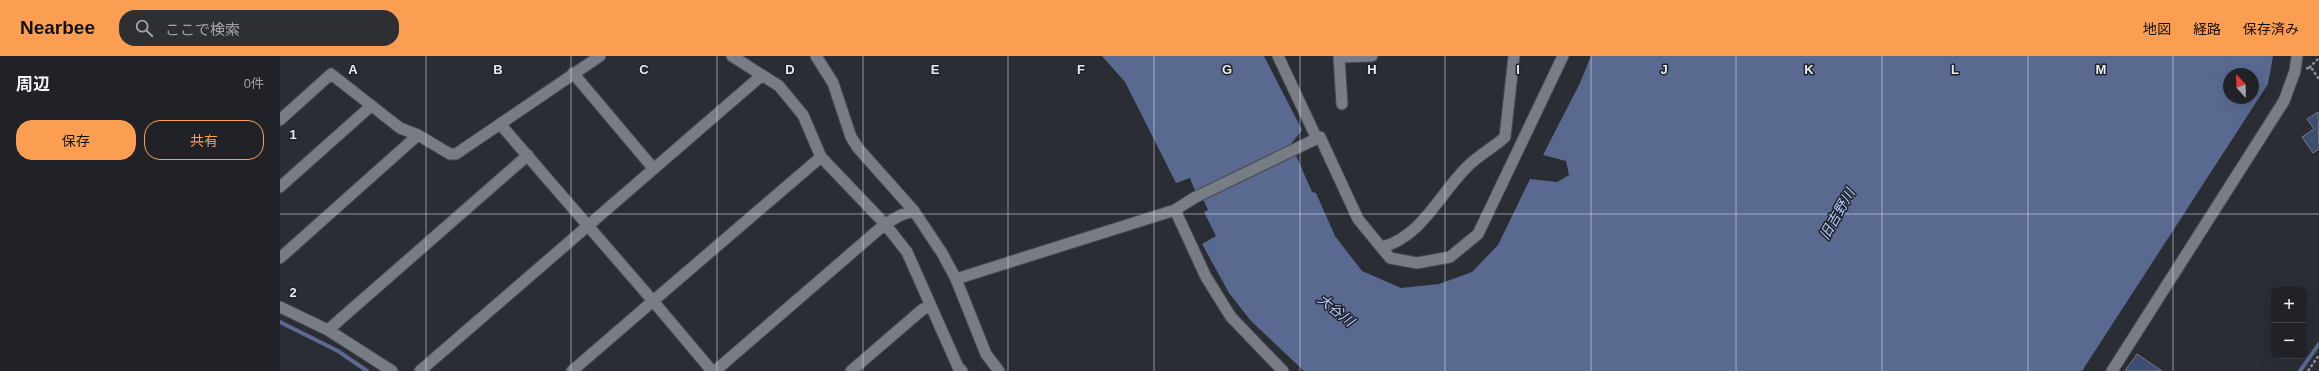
<!DOCTYPE html>
<html lang="ja">
<meta charset="utf-8">
<style>
body{margin:0;font-family:Arial,"Noto Sans JP",sans-serif;background:#2d2f33;color:#f1f3f6}
.controls{position:absolute;right:12px;bottom:12px;display:grid;overflow:hidden;border-radius:8px;box-shadow:0 4px 16px #0002}
.controls button{width:36px;height:36px;display:grid;place-items:center;padding:0;border:0;border-bottom:1px solid #3d3f44;background:#202227;color:#f1f3f6;font:20px sans-serif}
.compass{position:absolute;left:1943px;top:12px;width:36px;height:36px;border-radius:50%;background:#202227;box-shadow:0 4px 16px #0002;rotate:338deg}
.list{margin:0;padding:0;list-style:none}
h2{display:flex;justify-content:space-between;align-items:center;height:52px;margin:0;padding:0 16px;font-size:17px}
h2 small{font-size:13px;font-weight:400;color:#a2a4a7}
.actions{display:flex;gap:8px;padding:12px 16px}
.actions a{flex:1;padding:9px 0;border:1px solid #fc9e52;border-radius:16px;text-align:center;font-size:14px;color:#fc9e52}
.actions .main{background:#fc9e52;color:#111}
.icon{flex:none;width:22px;height:22px;fill:none;stroke:currentColor;stroke-width:2;stroke-linecap:round;stroke-linejoin:round}
.map{position:relative;flex:none;width:2039px;height:315px;overflow:hidden}
header{display:flex;align-items:center;gap:24px;box-sizing:border-box;height:56px;padding:0 20px;background:#fc9e52;color:#111}
header strong{font-size:19px}
nav{display:flex;gap:22px;margin-inline-start:auto;font-size:14px}
.search{width:280px;height:36px;background:#2d2f33;display:flex;align-items:center;gap:10px;box-sizing:border-box;padding:0 14px;border-radius:16px;color:#a2a4a7;font-size:15px}
main{display:flex}
aside{flex:1;background:#202227}
.map>svg:first-child{display:block}
.water{fill:#596990;fill-rule:evenodd}
.lines{fill:none;stroke-linecap:round;stroke-linejoin:round}
.stream{stroke:#596990;stroke-width:4}
.building{fill:#3e4d72;stroke:#747881}
.minor-casing{stroke:#45484f;stroke-width:13}
.tertiary-casing{stroke:#45484f;stroke-width:13}
.path{stroke:#8c8f95;stroke-width:2.5;stroke-dasharray:3 2;stroke-linecap:butt}
.minor{stroke:#787c84;stroke-width:11}
.tertiary{stroke:#787c84;stroke-width:11}
.grid{fill:none;stroke:#e8eaef;stroke-width:1;stroke-opacity:0.55}
.labels{text-anchor:middle;stroke-width:3;stroke-linejoin:round;paint-order:stroke}
.water-label{font-size:14px;font-style:italic;fill:#b6cbfe;stroke:#20232a}
.grid-label{font-size:13px;text-anchor:middle;font-weight:bold;fill:#e8eaef;stroke:#20232a;stroke-width:3;stroke-linejoin:round;paint-order:stroke}
</style>
<header>
<strong>Nearbee</strong>
<div class="search"><svg class="icon" aria-label="search" viewBox="0 0 24 24"><circle cx="10" cy="10" r="6"/><path d="M15 15l6 6"/></svg>ここで検索</div>
<nav><a>地図</a><a>経路</a><a>保存済み</a></nav>
</header>
<main>
<aside>
<h2>周辺<small>0件</small></h2>
<ul class="list">
</ul>
<div class="actions"><a class="main">保存</a><a>共有</a></div>
</aside>
<div class="map">
<svg width="2039" height="315" viewBox="0 0 2039 315">
<rect width="100%" height="100%" fill="#2a2d34"/>
<!-- water -->
<path class="water" d="M822,0H984L1022,74L1011,88L1032,136L1036,137L1055,180L1082,215L1121,232L1159,228L1192,216L1218,189L1250,123L1277,126L1289,119L1286,105L1263,99L1300,27L1311,0H1993L1988,28L1802,315H1024L971,265L949,237L922,188L936,180L924,156L928,154L919,134L915,135L910,122L896,127L845,26ZM1949,18H1973V42H1949Z"/>
<g class="lines">
<!-- stream -->
<path class="stream" d="M0,266L58,295L87,315
M2020,315L2039,288"/>
</g>
<!-- building -->
<path class="building" d="M2038,56L2039,93L2033,97L2022,81L2034,73L2027,63Z
M1857,298L1882,315H1845Z"/>
<g class="lines">
<!-- minor casing -->
<g class="minor-casing">
<path id="minor" d="M452,0L499,30L523,59L541,101L605,168L627,196L678,311L682,315
M536,0L553,27L571,81L578,92L634,155L662,197L676,223L706,298L719,315
M998,0L1037,83
M293,17L373,112
M1062,48L1059,1L1092,0
M0,64L51,18L120,72L138,79
M0,131L91,50
M895,154L926,221L951,261L1003,315
M1102,191C1141,181 1159,139 1186,112C1197,100 1213,92 1225,81L1234,0
M0,202L138,79L170,98H176L320,0
M676,223L895,154L914,142L1040,81L1078,163L1110,202L1137,207L1170,201L1198,178L1283,0
M373,245L541,101
M0,251L48,274L112,315
M48,274L248,99
M140,315L481,20
M435,315L605,168L621,159L634,155
M571,315L643,253L651,250
M1832,315L2004,45L2015,15L2017,0"/>
</g>
<!-- tertiary casing -->
<g class="tertiary-casing">
<path id="tertiary" d="M220,68L373,245
M292,315L373,245L432,315"/>
</g>
<!-- path -->
<path class="path" d="M2026,12L2032,13L2039,23
M2029,12L2039,2
M2028,315L2039,299"/>
<!-- minor -->
<use href="#minor" class="minor"/>
<!-- tertiary -->
<use href="#tertiary" class="tertiary"/>
</g>
<!-- grid -->
<path class="grid" d="M146,0V315M291,0V315M437,0V315M583,0V315M728,0V315M874,0V315M1020,0V315M1165,0V315M1311,0V315M1456,0V315M1602,0V315M1748,0V315M1893,0V315M0,158H2039"/>
<g class="labels">
<!-- water labels -->
<g class="water-label">
<text transform="translate(1557 158) rotate(-60)" y="5">旧吉野川</text>
<text transform="translate(1056 254) rotate(39)" y="5">大谷川</text>
</g>
</g>
<g class="grid-label">
<text x="73" y="18">A</text>
<text x="218" y="18">B</text>
<text x="364" y="18">C</text>
<text x="510" y="18">D</text>
<text x="655" y="18">E</text>
<text x="801" y="18">F</text>
<text x="947" y="18">G</text>
<text x="1092" y="18">H</text>
<text x="1238" y="18">I</text>
<text x="1384" y="18">J</text>
<text x="1529" y="18">K</text>
<text x="1675" y="18">L</text>
<text x="1821" y="18">M</text>
<text x="13" y="83">1</text>
<text x="13" y="241">2</text>
</g>
</svg>
<div class="controls">
<button>+</button>
<button>−</button>
</div>
<svg class="compass" viewBox="-18 -18 36 36"><path d="M0-13l5 13h-10z" fill="#e53935"/><path d="M0 13l5-13h-10z" fill="#a2a4a7"/></svg>
</div>
</main>
